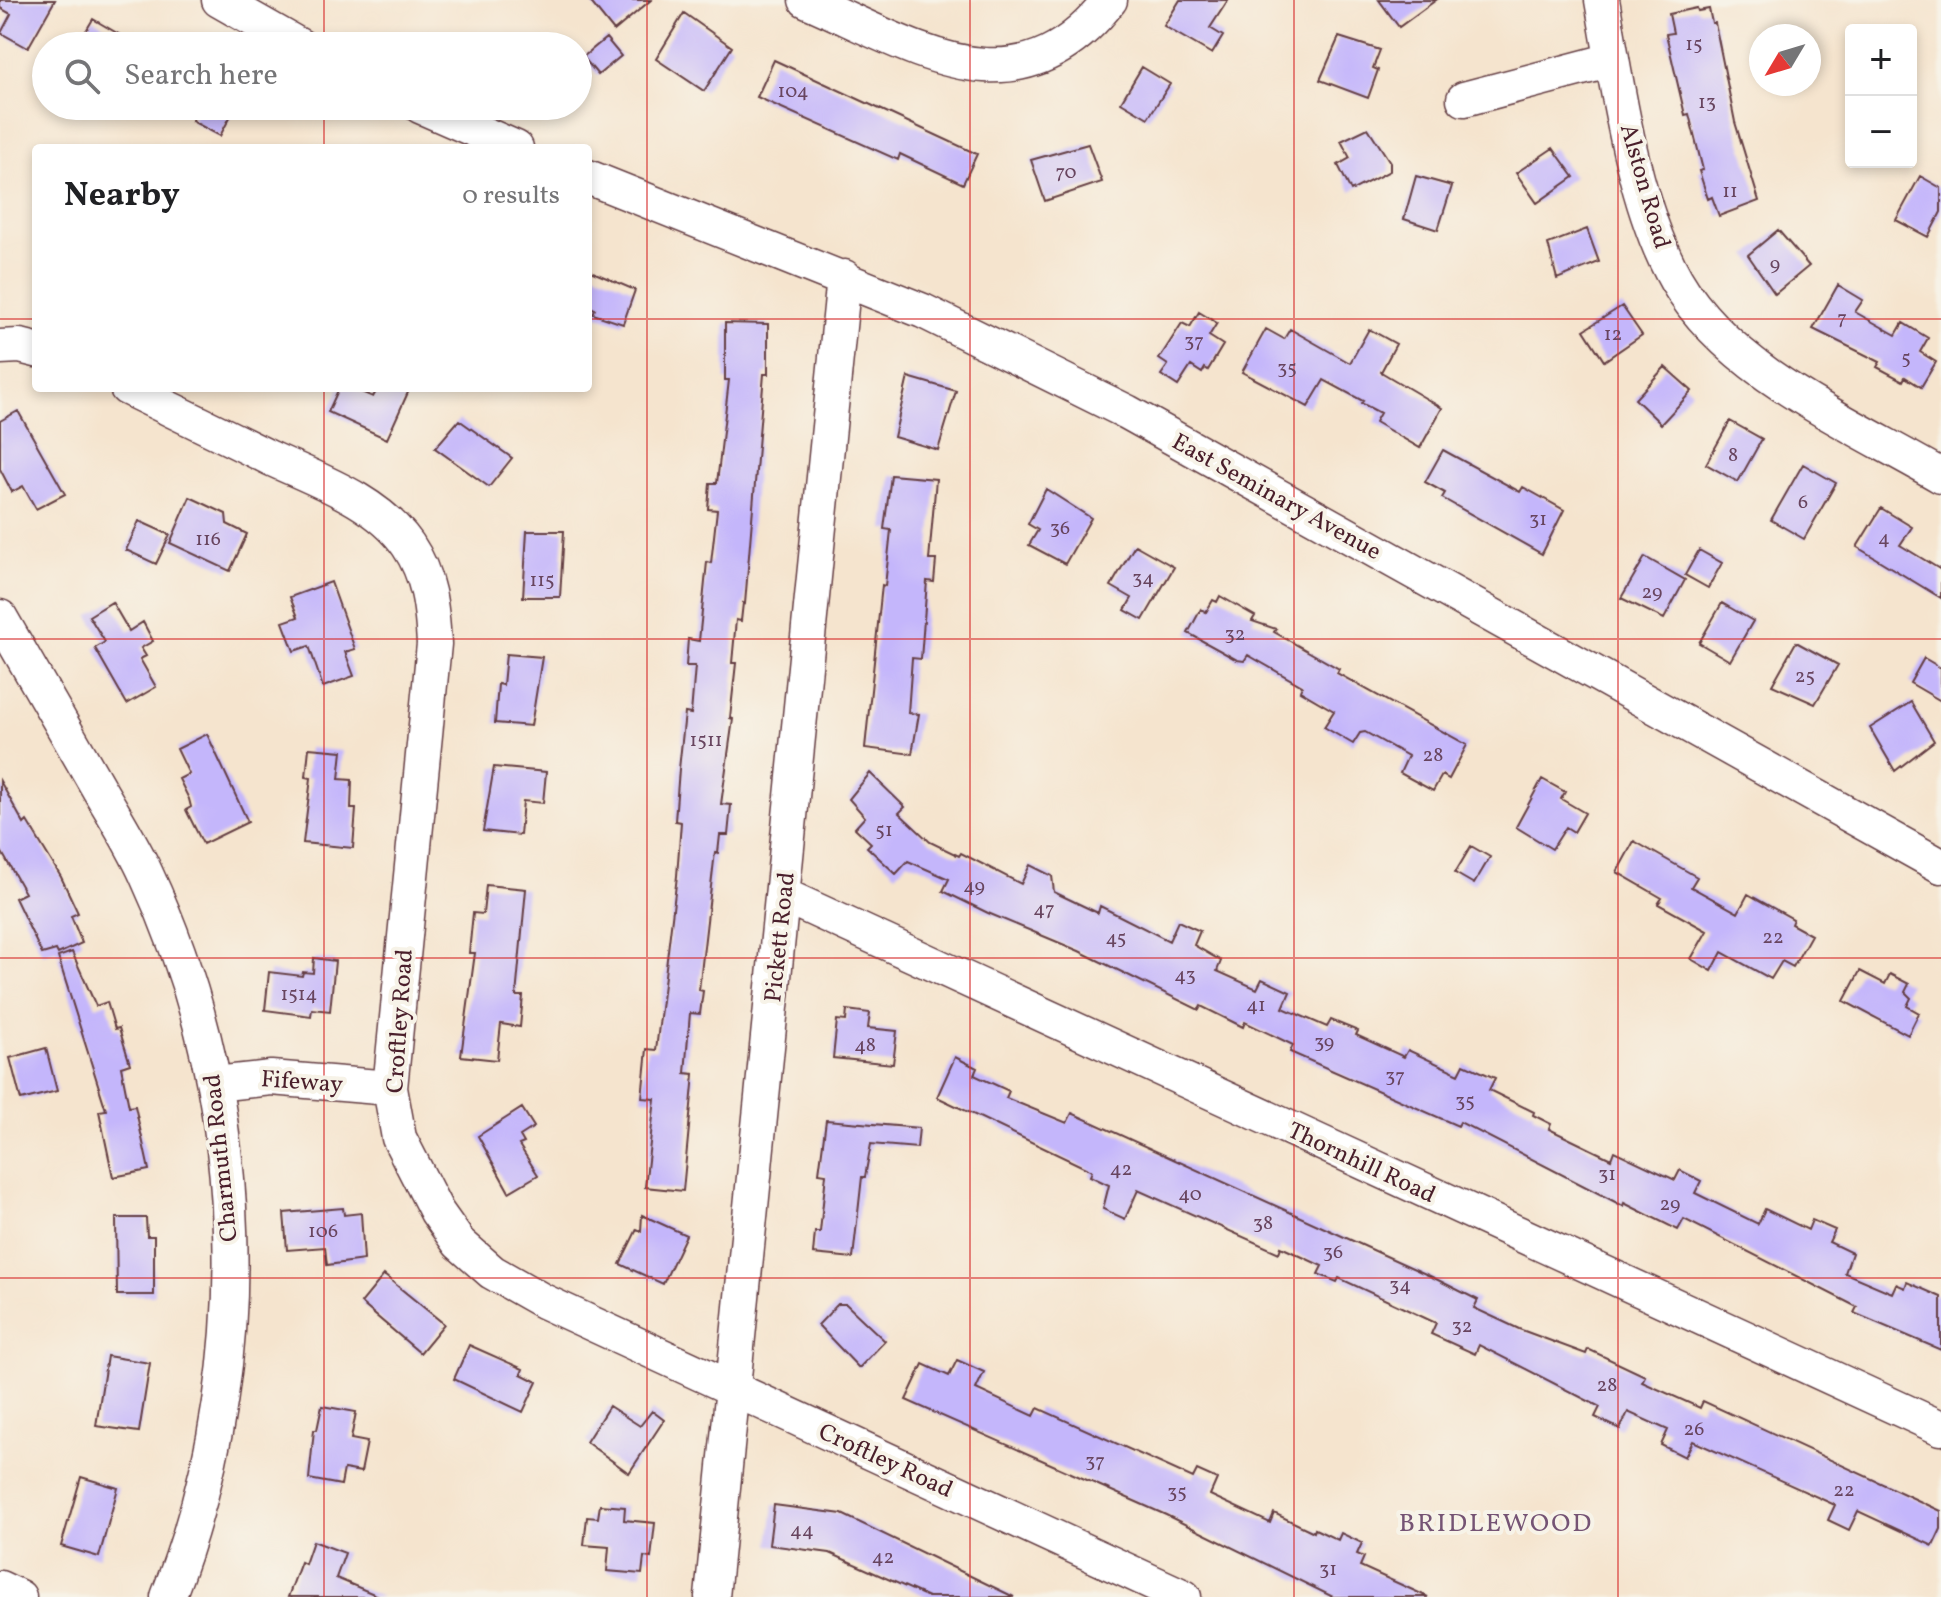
<!DOCTYPE html>
<meta charset="utf-8">
<style>
body{margin:0;font-family:Vollkorn,serif;background:#f6f6f6;color:#202124}
.controls{position:absolute;right:24px;top:24px;display:grid;overflow:hidden;border-radius:8px;box-shadow:0 4px 12px #0003}
.controls button{width:72px;height:72px;display:grid;place-items:center;padding:0;border:0;border-bottom:2px solid #e0e0e0;background:#fff;color:#202124;font:40px sans-serif}
.compass{position:absolute;left:1749px;top:24px;width:72px;height:72px;border-radius:50%;background:#fff;box-shadow:0 4px 12px #0003;rotate:232deg}
.list{margin:0;padding:0;list-style:none}
h2{display:flex;justify-content:space-between;align-items:center;height:104px;margin:0;padding:0 32px;font-size:34px}
h2 small{font-size:26px;font-weight:400;color:#757577}
.icon{flex:none;width:44px;height:44px;fill:none;stroke:currentColor;stroke-width:2;stroke-linecap:round;stroke-linejoin:round}
.map{position:relative;flex:none;width:1941px;height:1597px;overflow:hidden}
.search{position:absolute;background:#fff;box-shadow:0 4px 12px #0003;left:32px;top:32px;width:560px;height:88px;display:flex;align-items:center;gap:20px;box-sizing:border-box;padding:0 28px;border-radius:44px;color:#757577;font-size:30px}
.panel{position:absolute;background:#fff;box-shadow:0 4px 12px #0003;left:32px;top:144px;width:560px;height:248px;border-radius:8px}
.map>svg:first-child{display:block}
.building{fill:#c4b6fb}
.lines{fill:none;stroke-linecap:round;stroke-linejoin:round}
.minor-casing{stroke:#643d43;stroke-width:37}
.minor{stroke:#fff;stroke-width:34}
.grid{fill:none;stroke:#d62828;stroke-width:2;stroke-opacity:0.55}
.labels{text-anchor:middle;stroke-width:8;stroke-linejoin:round;paint-order:stroke}
.number-label{font-size:20px;fill:#68455f}
.street-label{font-size:24px;fill:#4a1f2b;stroke:#f7f3e8}
.neighbourhood-label{font-size:26px;letter-spacing:2px;fill:#755474;stroke:#f7f3e8}
</style>
<div class="map">
<svg width="1941" height="1597" viewBox="0 0 1941 1597">
<rect width="100%" height="100%" fill="#f7f3e8"/>
<filter id="ink" filterUnits="userSpaceOnUse"><feTurbulence type="fractalNoise" baseFrequency=".0125" numOctaves="2"/><feDisplacementMap in="SourceGraphic" scale="16" xChannelSelector="R" yChannelSelector="G"/><feConvolveMatrix kernelMatrix="1 2 1 2 8 2 1 2 1" color-interpolation-filters="sRGB"/></filter>
<filter id="wash" filterUnits="userSpaceOnUse"><feTurbulence type="fractalNoise" baseFrequency=".006" numOctaves="4" result="noise"/><feDisplacementMap in="SourceGraphic" scale="32" xChannelSelector="R" yChannelSelector="G"/><feGaussianBlur stdDeviation="1.8" result="paint"/><feColorMatrix in="noise" values="0 0 0 0 0 0 0 0 0 0 0 0 0 0 0 0 0 1.4 0 .05"/><feComposite in="paint" operator="in"/></filter>
<g filter="url(#wash)">
<rect width="100%" height="100%" fill="#f5e4ce"/>
<g id="blocks">
<!-- building -->
<path class="building" d="M0,0H55L28,48L1,33L11,14L0,8Z
M589,0H651L614,31Z
M1180,0H1228L1210,28L1223,36L1212,54L1164,26Z
M1379,0H1436L1399,27Z
M1697,8L1698,11L1709,9L1712,23H1715L1735,122L1759,201L1719,216L1712,197L1708,199L1699,171L1703,170L1689,114L1685,115L1666,34L1673,33L1669,14Z
M684,13L732,47L704,91L656,59Z
M93,19L139,46H77Z
M1339,37L1380,50L1373,68L1378,70L1368,98L1320,80Z
M606,38L621,56L598,75L583,57Z
M774,60L977,154L963,184L900,154L898,160L757,97Z
M1142,67L1170,84L1148,118L1121,102Z
M201,106H236L220,136L192,121Z
M1368,128L1390,162V171L1351,191L1338,165L1350,158L1341,141Z
M1088,144L1102,182L1045,201L1031,160Z
M1553,148L1574,177L1537,203L1516,173Z
M1416,176L1452,186L1438,230L1404,219Z
M1920,176L1941,188V212L1928,237L1896,220Z
M1587,229L1599,262L1557,279L1548,244Z
M1778,230L1809,266L1775,294L1748,255Z
M588,270L635,290L623,324L593,314L595,309L588,306Z
M1838,285L1863,300L1855,312L1896,335L1903,323L1928,338L1920,352L1936,362L1921,387L1905,377L1903,381L1877,367L1880,362L1813,329Z
M1622,306L1642,335L1604,361L1584,330Z
M1199,312L1217,323L1209,336L1223,345L1208,370L1205,368L1202,373L1191,366L1178,386L1161,375L1168,365L1159,359L1182,323L1190,327Z
M725,323L768,324V374H764L745,604L743,603L741,621L736,620L732,663H736L730,718L733,719L721,804L731,805L728,835H720L718,853L715,852L699,990L703,991L700,1014L690,1013L685,1073L694,1074L683,1191L645,1187L655,1099L642,1098L647,1049L656,1050L677,876L681,822L675,821L679,769L685,713L691,714L695,666H686L688,639L699,641L707,562L711,563L717,510L708,509L710,483H717L729,380H725Z
M1266,329L1284,339L1290,329L1350,363L1369,329L1396,344L1381,372L1442,408L1420,448L1375,422L1380,413L1361,403L1363,401L1324,380L1308,407L1242,372Z
M1665,367L1692,391L1661,424L1635,399Z
M908,377L956,391L938,450L894,437Z
M339,388H352L373,397L378,388H410L387,439L328,412Z
M18,411L65,494L36,509L23,486L12,492L0,469V421Z
M459,420L512,458L489,487L435,448Z
M1730,421L1762,439L1738,482L1706,464Z
M1443,450L1520,492L1523,487L1564,510L1542,554L1442,498L1445,493L1425,482Z
M1803,464L1836,483L1804,539L1771,520Z
M891,475L936,479L929,560H936L934,582L927,581L921,659L912,658L908,713L919,714L912,754L865,748L882,585L885,586L891,530L884,529Z
M1046,489L1091,518L1065,564L1029,545L1038,530L1028,524Z
M190,497L226,514L227,524L247,534L230,571L170,543Z
M1881,508L1912,527L1900,545L1941,570V598L1857,547Z
M139,521L170,535L156,564L126,550Z
M527,531H564L560,597H523Z
M1135,545L1174,567L1143,620L1125,610L1132,598L1111,586Z
M1699,550L1722,563L1708,588L1685,575Z
M1645,557L1685,580L1664,619L1621,598Z
M331,582L355,649L345,652L354,676L323,687L309,646L294,651L283,622L298,617L290,597Z
M1220,596L1255,616L1252,621L1276,629L1274,632L1339,669L1337,673L1467,745L1449,779L1442,775L1433,791L1400,773L1408,756L1365,732L1360,733L1353,744L1324,727L1334,711L1300,691L1302,686L1248,655L1244,661L1237,660L1188,633L1201,609L1206,612L1213,600L1217,602Z
M112,602L129,631L143,622L153,641L141,648L146,656L140,659L156,687L127,704L95,648L105,642L89,616Z
M1722,603L1753,621L1730,661L1699,643Z
M1796,642L1838,665L1815,704L1772,685Z
M506,654L542,657L531,726L495,723L498,684L503,685Z
M1924,658L1941,668V701L1910,683Z
M1911,702L1934,741L1895,771L1870,728Z
M207,734L248,822L203,844L186,810L191,807L189,799L179,779L189,774L177,749Z
M309,748L342,751L339,779L352,780L351,809H356L353,848L303,843L311,778L306,777Z
M494,767L546,772L543,803L523,801L520,835L483,831Z
M870,773L905,807L899,813L930,842L959,856L961,853L1021,884L1030,865L1052,876L1054,892L1098,913L1100,906L1169,941L1178,921L1200,931L1194,945L1221,961L1217,971L1257,989L1262,979L1290,992L1283,1008L1327,1027L1331,1020L1358,1031L1356,1035L1404,1057L1408,1050L1459,1074L1464,1064L1495,1078L1489,1090L1534,1112L1533,1115L1551,1124L1549,1129L1611,1159L1614,1151L1675,1180L1680,1170L1701,1181L1695,1193L1758,1224L1765,1209L1808,1230L1812,1220L1835,1230L1829,1242L1852,1253L1845,1273L1892,1293L1896,1284L1905,1288L1907,1282L1941,1297V1350L1854,1313L1857,1307L1684,1219L1678,1230L1624,1203L1623,1206L1460,1122L1458,1126L1290,1052L1293,1045L1245,1022L1243,1027L1201,1006L1199,1010L1079,951L988,913L943,891L949,879L908,861L896,874L867,847L871,843L855,828L865,817L849,799Z
M1542,779L1565,792L1561,799L1585,813L1574,832L1566,827L1552,849L1516,827Z
M0,781L24,824L27,821L61,877L78,913L71,916L82,943L58,954L56,950L42,954L15,898L25,893L0,849Z
M1634,841L1697,877L1691,887L1738,913L1748,894L1793,919L1791,924L1811,935L1793,967L1782,961L1771,979L1722,952L1712,971L1691,959L1707,931L1658,904L1662,898L1617,872Z
M1471,846L1490,857L1474,884L1455,873Z
M486,885L526,889L516,996H523L520,1027L501,1024L497,1060L461,1056L475,953H469L473,913L483,914Z
M72,952L96,1006L107,1002L115,1029L119,1028L130,1064L121,1067L129,1107L135,1106L149,1170L113,1177L99,1111L106,1110L58,957Z
M314,958L335,961L330,1011L312,1009L311,1016L265,1010L269,972L302,976L303,972L313,973Z
M1860,971L1885,984L1890,974L1909,984L1905,992L1911,998L1907,1006L1919,1013L1908,1035L1844,1001Z
M847,1010L870,1013L868,1028L897,1031L893,1064L833,1058L837,1020L846,1021Z
M46,1048L57,1091L21,1100L10,1058Z
M955,1057L977,1068L974,1075L1009,1091L1006,1098L1067,1123L1072,1113L1430,1276L1478,1300L1474,1308L1519,1329L1586,1354L1588,1349L1645,1376L1642,1382L1700,1408L1703,1401L1941,1511V1529L1933,1546L1858,1511L1849,1530L1828,1520L1835,1505L1693,1441L1685,1457L1661,1445L1668,1430L1628,1412L1620,1429L1595,1417L1600,1407L1479,1345L1475,1354L1431,1334L1436,1323L1339,1278L1337,1282L1318,1274L1322,1266L1281,1247L1279,1253L1138,1190L1125,1219L1103,1209L1109,1185L1090,1176L1092,1171L937,1097Z
M522,1108L534,1127L520,1136L524,1143L519,1145L538,1175L509,1192L478,1136Z
M826,1120L919,1128L917,1148L871,1144L865,1177H862L853,1258L813,1254L815,1232H820L826,1174L819,1173Z
M343,1208L344,1215L361,1213L364,1260L327,1265L325,1247L287,1250L284,1213Z
M642,1215L686,1235L663,1284L620,1264L637,1229L641,1231Z
M116,1218H146L147,1236H154V1295H117Z
M384,1275L444,1324L420,1353L361,1303Z
M838,1304H846L885,1341L859,1368L818,1325Z
M469,1345L523,1369L521,1374L537,1382L523,1412L454,1379Z
M107,1356L150,1363L139,1432L96,1426Z
M957,1360L984,1372L976,1389L1034,1416L1038,1408L1193,1478L1197,1470L1217,1479L1210,1495L1270,1523L1274,1513L1314,1532L1315,1529L1338,1540L1341,1533L1362,1543L1357,1554L1364,1557L1360,1566L1428,1597H1333L1166,1515L906,1400L923,1364L949,1376Z
M322,1406L356,1412L351,1439L367,1442L361,1472L344,1469L341,1485L309,1479L314,1430H317Z
M609,1406L640,1426L652,1411L664,1420L629,1473L586,1442Z
M81,1477L118,1488L99,1557L61,1546Z
M600,1505L625,1507L624,1520L655,1523L651,1558L644,1557L642,1574L607,1571L609,1547L584,1545L587,1517L598,1518Z
M774,1505L842,1514L1014,1597H928L830,1553L769,1545Z
M313,1541L345,1553L336,1578L381,1597H288L301,1562L305,1564Z"/>
</g>
</g>
<g filter="url(#ink)">
<use href="#blocks" fill-opacity="0" stroke="#643d43" stroke-width="2"/>
<g class="lines">
<!-- minor casing -->
<g class="minor-casing">
<path id="minor" d="M219,0L300,46
M806,0C915,47 1018,120 1110,0
M1602,0C1617,85 1633,205 1676,280C1698,318 1733,350 1768,375C1822,413 1884,443 1941,476
M1464,99L1612,60
M420,106L516,148
M588,177L923,311L1127,412L1941,866
M0,347L20,346L36,350
M127,388C174,411 222,434 270,458C317,480 377,500 408,545C429,576 432,608 434,644L390,1088L399,1138L437,1212L459,1243L492,1272L543,1301L1184,1597
M0,617C32,672 64,728 96,784C113,814 132,843 146,874C251,1100 258,1365 168,1597
M783,895L1941,1428
M215,1084L271,1078L390,1088
M0,1588L19,1597
M712,1597L844,277"/>
</g>
<!-- minor -->
<use href="#minor" class="minor"/>
</g>
</g>
<!-- grid -->
<path class="grid" d="M324,0V46M647,0V1597M970,0V1597M1294,0V1597M1618,0V1597M324,106V148M0,319H36M588,319H1941M324,388V1597M0,639H1941M0,958H1941M0,1278H1941"/>
<g class="labels">
<!-- number labels -->
<g class="number-label">
<text x="1694" y="50">15</text>
<text x="793" y="97">104</text>
<text x="1707" y="108">13</text>
<text x="1066" y="178">70</text>
<text x="1730" y="197">11</text>
<text x="1775" y="270">9</text>
<text x="1842" y="324">7</text>
<text x="1613" y="340">12</text>
<text x="1194" y="347">37</text>
<text x="1906" y="364">5</text>
<text x="1287" y="374">35</text>
<text x="1733" y="461">8</text>
<text x="1803" y="508">6</text>
<text x="1538" y="525">31</text>
<text x="1060" y="534">36</text>
<text x="1884" y="544">4</text>
<text x="208" y="545">116</text>
<text x="1143" y="584">34</text>
<text x="542" y="586">115</text>
<text x="1652" y="598">29</text>
<text x="1235" y="640">32</text>
<text x="1805" y="682">25</text>
<text x="706" y="746">1511</text>
<text x="1433" y="761">28</text>
<text x="884" y="836">51</text>
<text x="974" y="892">49</text>
<text x="1044" y="915">47</text>
<text x="1773" y="943">22</text>
<text x="1116" y="944">45</text>
<text x="1185" y="981">43</text>
<text x="299" y="1000">1514</text>
<text x="1256" y="1011">41</text>
<text x="1324" y="1048">39</text>
<text x="865" y="1051">48</text>
<text x="1395" y="1082">37</text>
<text x="1465" y="1107">35</text>
<text x="1121" y="1175">42</text>
<text x="1607" y="1180">31</text>
<text x="1190" y="1200">40</text>
<text x="1670" y="1210">29</text>
<text x="1263" y="1229">38</text>
<text x="323" y="1237">106</text>
<text x="1333" y="1258">36</text>
<text x="1400" y="1291">34</text>
<text x="1462" y="1332">32</text>
<text x="1607" y="1391">28</text>
<text x="1694" y="1435">26</text>
<text x="1095" y="1467">37</text>
<text x="1844" y="1496">22</text>
<text x="1177" y="1498">35</text>
<text x="802" y="1536">44</text>
<text x="883" y="1563">42</text>
<text x="1328" y="1575">31</text>
</g>
<!-- street labels -->
<g class="street-label">
<text transform="translate(1646 186) rotate(74)" y="8">Alston Road</text>
<text transform="translate(1277 496) rotate(29)" y="8">East Seminary Avenue</text>
<text transform="translate(779 937) rotate(-84)" y="8">Pickett Road</text>
<text transform="translate(399 1021) rotate(-86)" y="8">Croftley Road</text>
<text transform="translate(302 1081) rotate(4)" y="8">Fifeway</text>
<text transform="translate(220 1158) rotate(-96)" y="8">Charmuth Road</text>
<text transform="translate(1362 1162) rotate(25)" y="8">Thornhill Road</text>
<text transform="translate(886 1460) rotate(25)" y="8">Croftley Road</text>
</g>
<!-- neighbourhood labels -->
<g class="neighbourhood-label">
<text x="1496" y="1531">BRIDLEWOOD</text>
</g>
</g>
</svg>
<div class="controls">
<button>+</button>
<button>−</button>
</div>
<svg class="compass" viewBox="-18 -18 36 36"><path d="M0-13l5 13h-10z" fill="#e53935"/><path d="M0 13l5-13h-10z" fill="#757577"/></svg>
<div class="search"><svg class="icon" aria-label="search" viewBox="0 0 24 24"><circle cx="10" cy="10" r="6"/><path d="M15 15l6 6"/></svg>Search here</div>
<section class="panel">
<h2>Nearby<small>0 results</small></h2>
<ul class="list">
</ul>
</section>
</div>
